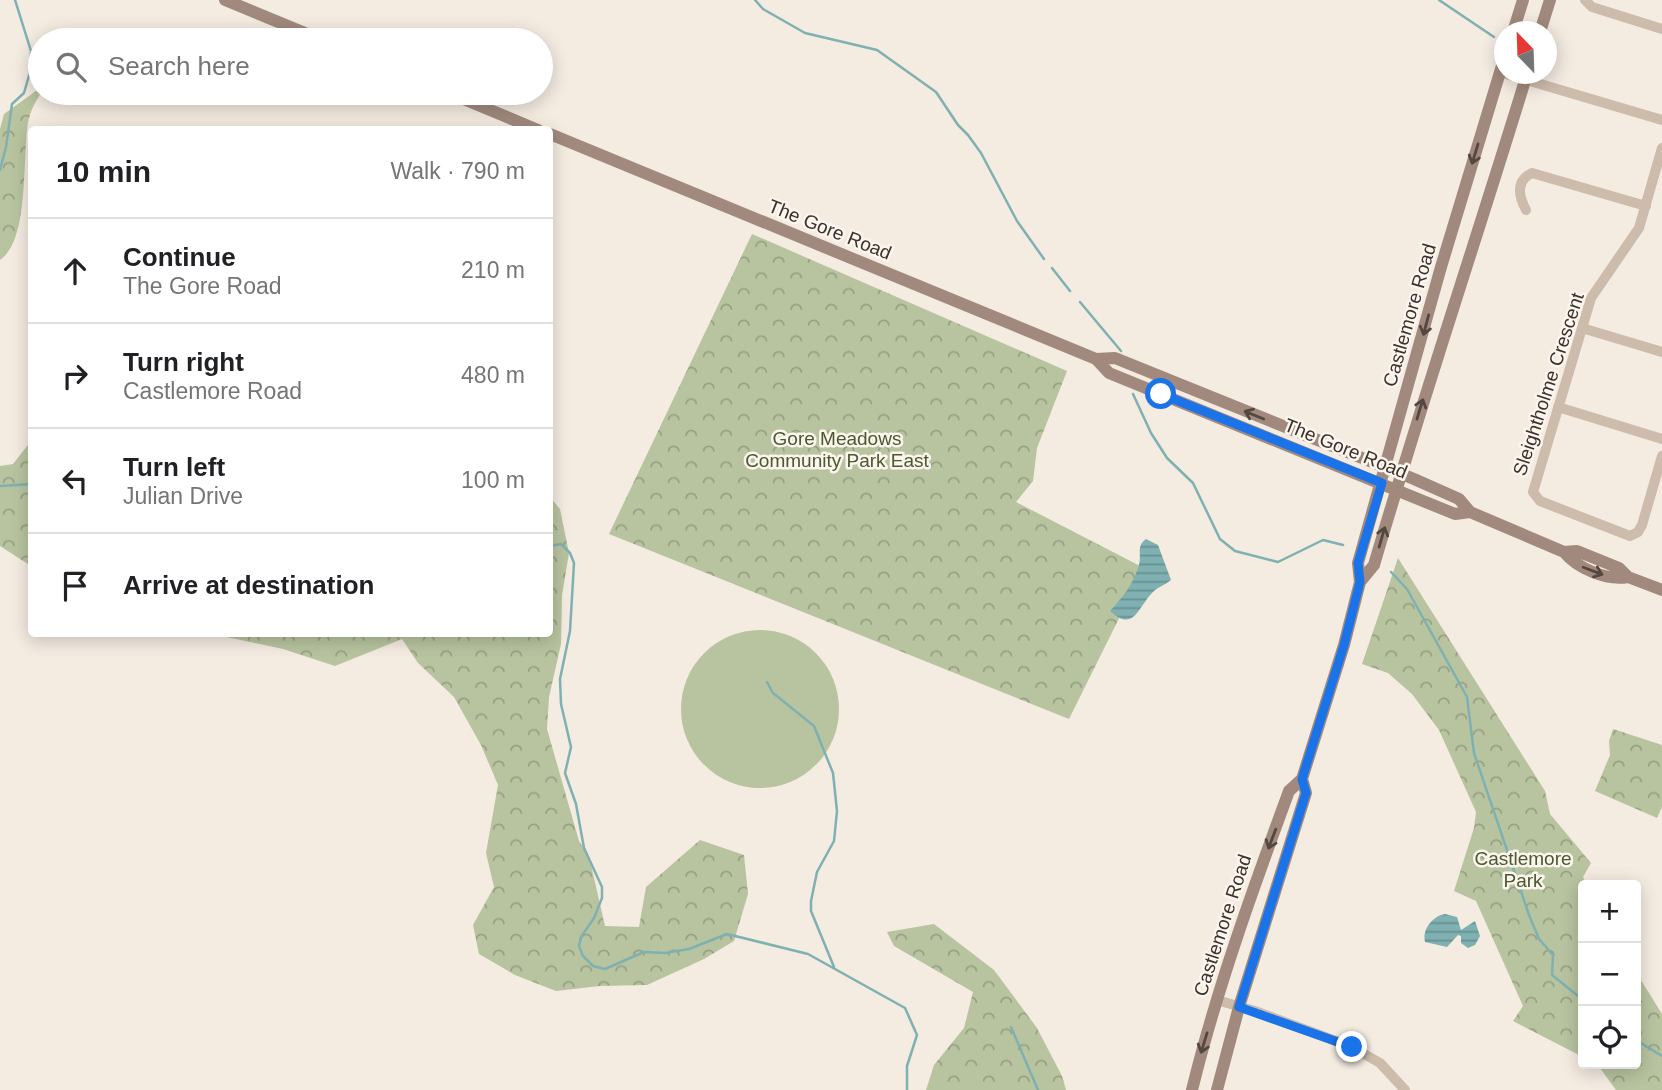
<!DOCTYPE html>
<meta charset="utf-8">
<style>
body{margin:0;font-family:Arial,sans-serif;background:#f6f6f6;color:#202124}
.controls{position:absolute;right:21px;bottom:21px;display:grid;overflow:hidden;border-radius:7px;box-shadow:0 4px 18px #0003}
.controls button{width:63px;height:63px;display:grid;place-items:center;padding:0;border:0;border-bottom:2px solid #e0e0e0;background:#fff;color:#202124;font:35px sans-serif}
.compass{position:absolute;left:1494px;top:21px;width:63px;height:63px;border-radius:50%;background:#fff;box-shadow:0 4px 18px #0003;rotate:337deg}
.stop{position:absolute;width:21px;height:21px;margin:-16px;border:5px solid #1a73e8;border-radius:50%;background:#fff}
.stop.end{background:#1a73e8;border-color:#fff;box-shadow:0 2px 7px #0008}
.list{margin:0;padding:0;list-style:none}
h2{display:flex;justify-content:space-between;align-items:center;height:91px;margin:0;padding:0 28px;font-size:30px}
h2 small{font-size:23px;font-weight:400;color:#757577}
.list li{display:grid;grid-template-columns:46px 1fr auto;gap:21px;align-items:center;box-sizing:border-box;height:105px;padding:0 28px;border-top:2px solid #e0e0e0}
.list b{display:block;font-size:26px;white-space:nowrap}
.list p{margin:0;font-size:23px;white-space:nowrap;color:#757577}
.list em{font-size:23px;font-style:normal;color:#757577}
.icon{flex:none;width:38px;height:38px;fill:none;stroke:currentColor;stroke-width:2;stroke-linecap:round;stroke-linejoin:round}
.map{position:relative;flex:none;width:1662px;height:1090px;overflow:hidden}
.search{position:absolute;background:#fff;box-shadow:0 4px 18px #0003;left:28px;top:28px;width:525px;height:77px;display:flex;align-items:center;gap:18px;box-sizing:border-box;padding:0 24px;border-radius:38px;color:#757577;font-size:26px}
.panel{position:absolute;background:#fff;box-shadow:0 4px 18px #0003;left:28px;top:126px;width:525px;height:511px;border-radius:7px}
.map>svg:first-child{display:block}
.grass{fill:#b8c4a0}
.forest{fill:url(#forest-crowns)}
.water{fill:url(#water-rules)}
.lines{fill:none;stroke-linecap:round;stroke-linejoin:round}
.stream{stroke:#7fb0b2;stroke-width:2.5}
.minor{stroke:#cdbbac;stroke-width:10}
.secondary{stroke:#a18a7d;stroke-width:12}
.oneway{stroke:#544640}
.route{stroke:#1a73e8;stroke-width:9}
.labels{text-anchor:middle;stroke-width:5;stroke-linejoin:round;paint-order:stroke}
.street-label{font-size:19px;fill:#3b302b;stroke:#fbf5ee}
.park-label{font-size:19px;fill:#4a5a2e;stroke:#fbf5ee}
</style>
<div class="map">
<svg width="1662" height="1090" viewBox="0 0 1662 1090">
<defs>
<pattern id="forest-crowns" width="20" height="18" patternUnits="userSpaceOnUse" patternTransform="scale(1.75)"><rect width="20" height="18" fill="#b8c4a0"/><path d="M2 6a3 3 0 1 1 6 0M12 15a3 3 0 1 1 6 0" fill="none" stroke="#97a083"/></pattern>
<pattern id="water-rules" width="6" height="5" patternUnits="userSpaceOnUse" patternTransform="scale(1.75)"><rect width="6" height="5" fill="#7fb0b2"/><path d="M0 2.5h6" fill="none" stroke="#699091"/></pattern>
</defs>
<rect width="100%" height="100%" fill="#f4ebe1"/>
<!-- grass -->
<path class="grass" d="M681 709a79 79 0 1 1 158 0a79 79 0 1 1-158 0Z"/>
<!-- forest -->
<path class="forest" d="M40,88L41,93C35,102 30,112 28,123C22,158 30,240 0,260V129L4,114Z
M752,234L1067,371L1037,448L1033,481L1016,502L1144,568L1069,719L609,534Z
M31,441V566L0,546V466L13,464Z
M550,497L560,509L569,553L562,595L561,644L549,697L547,729L579,841L589,856L605,926L639,927L646,887L700,840L744,855L748,894L734,941L704,959L647,985L600,986L556,991L515,975L479,954L473,925L494,887L486,853L498,785L481,745L454,697L418,663L402,639L335,666L283,649L212,634H550Z
M1398,558L1545,791L1550,814L1591,863L1583,877L1587,885H1583V1057L1513,1021L1523,1006L1476,901L1454,891L1474,828L1476,812L1439,730L1412,694L1388,673L1362,664Z
M1613,729L1662,745V807L1657,818L1595,791L1610,755L1609,741Z
M934,924L994,970L1037,1028L1062,1076L1066,1090H926L934,1065L964,1028L973,992L894,946L887,932Z
M1636,972L1662,1014V1090H1616L1597,1064H1636Z"/>
<!-- water -->
<path class="water" d="M1146,539L1158,545L1171,580C1165,585 1156,588 1152,593C1138,607 1134,633 1110,611C1122,598 1132,586 1138,568C1143,555 1135,547 1146,539Z
M1445,914L1457,917L1461,930L1475,921L1480,936L1475,945L1468,948L1461,943V936L1458,935L1447,947L1425,942C1422,929 1433,916 1445,914Z"/>
<g class="lines">
<!-- stream -->
<path class="stream" d="M755,0L763,9L805,33L877,50L936,92L958,125L968,135L981,153L1017,221L1044,259
M1439,0L1494,37
M0,170L6,147L12,104L24,93L30,72L31,51L15,0
M1052,268L1070,291
M1080,302L1121,351
M1133,394L1151,433L1167,458L1193,483L1220,539L1235,551L1278,562L1323,540L1343,545
M0,486L32,484
M550,546L561,544L570,553L574,563L570,631L560,679L561,704L571,747L565,773L576,804L584,848L602,887V898L594,918L581,937L579,946L583,956L593,966L605,969L644,952L665,953L689,949L727,934L808,954L905,1008L917,1035L907,1066V1090
M1391,572L1407,589L1467,697L1474,753L1529,915L1539,939L1553,955L1552,975L1583,1000
M767,682L773,693L814,726L833,773L837,811L834,841L817,872L811,901V911L834,967
M1011,1027L1038,1090
M1636,1040L1662,1056"/>
<!-- minor -->
<path class="minor" d="M1585,0L1592,7L1662,29
M1506,74L1662,120
M1662,148L1639,228L1591,298L1533,492L1540,501L1630,536L1638,532L1642,525L1662,456
M1526,210C1519,197 1515,181 1532,173L1646,206
M1582,328L1662,352
M1558,407L1662,439
M1217,1000L1255,1011L1352,1047L1380,1063L1405,1090"/>
<!-- secondary -->
<path class="secondary" d="M225,0L322,40
M1513,32L1523,0
M1540,32L1550,0
M449,93L538,130
M550,134L1096,359L1115,358L1414,479L1459,499L1470,512L1564,552L1577,551L1619,568L1628,577L1662,590
M1096,359L1109,373L1455,514L1470,512
M1564,552C1577,568 1606,581 1628,577
M1360,582L1374,565C1422,400 1477,238 1527,74
M1192,1090C1217,988 1253,889 1289,791L1302,779L1344,645L1360,582L1358,563L1441,267L1504,59
M1217,1090L1239,1007L1306,793L1302,779"/>
</g>
<!-- one-way arrows -->
<defs><path id="oneway-shaft" d="M-6 0H5M1.5-3L5.5 0L1.5 3" fill="none" stroke-width="1.6" stroke-linecap="round" stroke-linejoin="round" transform="scale(1.75)"/></defs>
<g class="oneway">
<use href="#oneway-shaft" transform="translate(1475 154) rotate(107)"/>
<use href="#oneway-shaft" transform="translate(1426 325) rotate(105)"/>
<use href="#oneway-shaft" transform="translate(1420 409) rotate(-73)"/>
<use href="#oneway-shaft" transform="translate(1254 415) rotate(-158)"/>
<use href="#oneway-shaft" transform="translate(1382 537) rotate(-74)"/>
<use href="#oneway-shaft" transform="translate(1593 571) rotate(21)"/>
<use href="#oneway-shaft" transform="translate(1272 839) rotate(111)"/>
<use href="#oneway-shaft" transform="translate(1204 1043) rotate(107)"/>
</g>
<g class="lines">
<!-- route -->
<path class="route" d="M1161,394L1382,483L1358,563L1360,582L1344,645L1302,779L1306,793L1239,1007L1352,1047"/>
</g>
<g class="labels">
<!-- street labels -->
<g class="street-label">
<text transform="translate(830 229) rotate(22)" y="7">The Gore Road</text>
<text transform="translate(1409 315) rotate(-74)" y="7">Castlemore Road</text>
<text transform="translate(1548 384) rotate(-72)" y="7">Sleightholme Crescent</text>
<text transform="translate(1346 448) rotate(22)" y="7">The Gore Road</text>
<text transform="translate(1222 925) rotate(-72)" y="7">Castlemore Road</text>
</g>
<!-- park labels -->
<g class="park-label">
<text x="837" y="445">Gore Meadows<tspan x="837" dy="22">Community Park East</tspan></text>
<text x="1523" y="865">Castlemore<tspan x="1523" dy="22">Park</tspan></text>
</g>
</g>
</svg>
<div class="controls">
<button>+</button>
<button>−</button>
<button><svg class="icon" aria-label="locate" viewBox="0 0 24 24"><circle cx="12" cy="12" r="6"/><path d="M12 2v4M12 18v4M2 12h4M18 12h4"/></svg></button>
</div>
<svg class="compass" viewBox="-18 -18 36 36"><path d="M0-13l5 13h-10z" fill="#e53935"/><path d="M0 13l5-13h-10z" fill="#757577"/></svg>
<div class="stop" style="left:1161px;top:394px"></div>
<div class="stop end" style="left:1352px;top:1047px"></div>
<div class="search"><svg class="icon" aria-label="search" viewBox="0 0 24 24"><circle cx="10" cy="10" r="6"/><path d="M15 15l6 6"/></svg>Search here</div>
<section class="panel">
<h2>10 min<small>Walk · 790 m</small></h2>
<ul class="list">
<li><svg class="icon" aria-label="ahead" viewBox="0 0 24 24"><path d="M12 20V5M6 11l6-6 6 6"/></svg><div><b>Continue</b><p>The Gore Road</p></div><em>210 m</em></li>
<li><svg class="icon" aria-label="right" viewBox="0 0 24 24"><path d="M7 20v-9h11M14 6l5 5-5 5"/></svg><div><b>Turn right</b><p>Castlemore Road</p></div><em>480 m</em></li>
<li><svg class="icon" aria-label="left" viewBox="0 0 24 24"><path d="M17 20v-9H6M10 6l-5 5 5 5"/></svg><div><b>Turn left</b><p>Julian Drive</p></div><em>100 m</em></li>
<li><svg class="icon" aria-label="arrive" viewBox="0 0 24 24"><path d="M6 21V4h12l-3 4 3 4H6"/></svg><div><b>Arrive at destination</b></div></li>
</ul>
</section>
</div>
